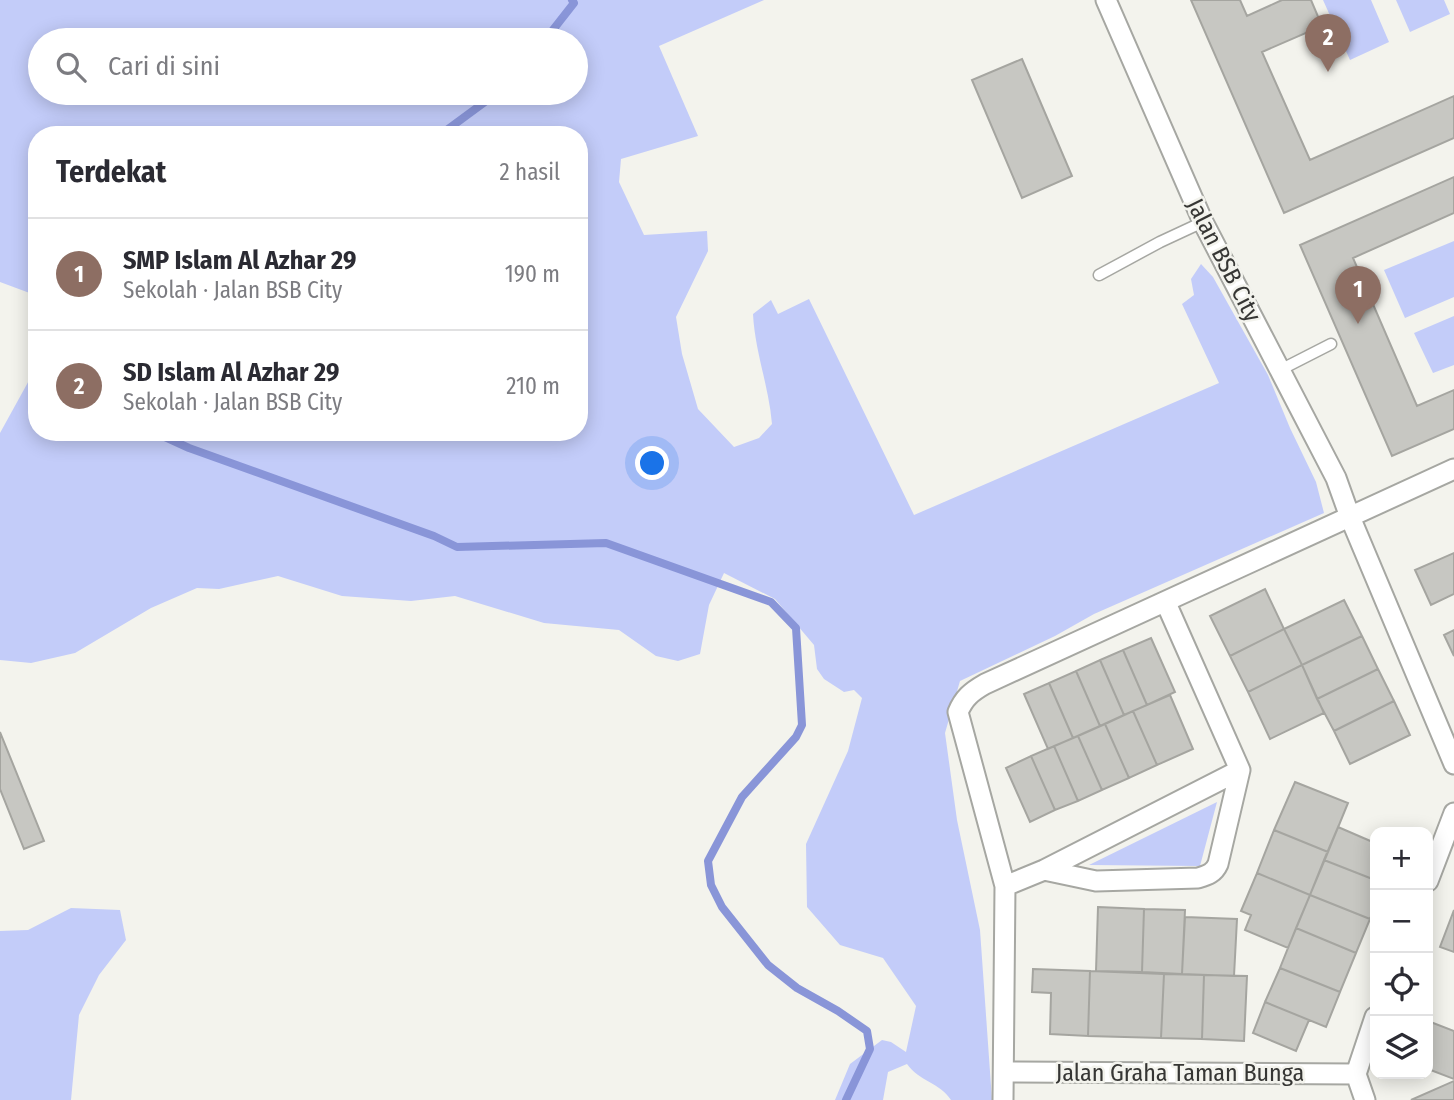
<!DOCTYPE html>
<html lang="id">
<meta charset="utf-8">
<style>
body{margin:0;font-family:"Fira Sans Condensed",sans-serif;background:#f7f7f7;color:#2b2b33}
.controls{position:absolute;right:21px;bottom:21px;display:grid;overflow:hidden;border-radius:14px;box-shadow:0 4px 18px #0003}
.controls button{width:63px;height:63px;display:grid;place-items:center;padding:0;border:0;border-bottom:2px solid #e1e1e2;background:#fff;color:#2b2b33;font:35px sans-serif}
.you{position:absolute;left:653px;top:464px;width:24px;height:24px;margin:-18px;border:5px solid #fff;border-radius:50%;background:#1a73e8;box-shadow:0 0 0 10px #1a73e833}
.badge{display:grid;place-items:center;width:46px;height:46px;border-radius:50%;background:#5158cf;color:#fff;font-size:23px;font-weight:700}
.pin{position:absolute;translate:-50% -58px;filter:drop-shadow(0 2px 4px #0008)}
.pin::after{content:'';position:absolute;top:37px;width:24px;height:21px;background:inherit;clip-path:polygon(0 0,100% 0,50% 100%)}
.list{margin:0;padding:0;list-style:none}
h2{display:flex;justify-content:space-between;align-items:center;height:91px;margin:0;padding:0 28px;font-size:30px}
h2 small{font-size:23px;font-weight:400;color:#7c7c81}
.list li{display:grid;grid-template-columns:46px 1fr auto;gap:21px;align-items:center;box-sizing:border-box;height:112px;padding:0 28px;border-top:2px solid #e1e1e2}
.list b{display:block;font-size:26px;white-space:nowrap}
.list p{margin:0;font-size:23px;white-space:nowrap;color:#7c7c81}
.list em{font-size:23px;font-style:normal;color:#7c7c81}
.icon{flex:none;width:38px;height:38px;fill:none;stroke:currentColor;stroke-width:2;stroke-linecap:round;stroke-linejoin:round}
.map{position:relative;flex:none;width:1454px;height:1100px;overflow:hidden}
.search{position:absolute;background:#fff;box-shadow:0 4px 18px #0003;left:28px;top:28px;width:560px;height:77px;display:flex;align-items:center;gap:18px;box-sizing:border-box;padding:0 24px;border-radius:38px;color:#7c7c81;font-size:26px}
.panel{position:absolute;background:#fff;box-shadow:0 4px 18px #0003;left:28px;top:126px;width:560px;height:315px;border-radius:28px}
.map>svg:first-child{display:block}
.green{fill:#c3ccf9;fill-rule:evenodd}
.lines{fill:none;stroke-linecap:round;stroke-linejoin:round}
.stream{stroke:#8995d8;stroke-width:8}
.building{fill:#c7c7c2;stroke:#a5a5a0;stroke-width:2}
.service-casing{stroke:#a6a7a2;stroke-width:13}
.minor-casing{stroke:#a6a7a2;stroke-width:23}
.service{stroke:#fff;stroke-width:10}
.minor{stroke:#fff;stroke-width:19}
.labels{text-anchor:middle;stroke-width:5;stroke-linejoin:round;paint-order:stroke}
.street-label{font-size:24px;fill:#363634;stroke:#f3f3ed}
</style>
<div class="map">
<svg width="1454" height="1100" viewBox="0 0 1454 1100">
<rect width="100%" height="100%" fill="#f3f3ed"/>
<!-- green -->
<path class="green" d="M0,0H764L659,46L698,136L621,159L619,182L644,235L707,231L708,251L676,317L682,354L698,409L734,447L759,438L772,424C769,387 755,352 753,314L771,300L778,314L809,299L914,515L1219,383L1182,304L1194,295L1191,279L1201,264L1213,277L1268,375L1290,428L1316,482L1324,513L1094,614L1055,636L960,681L945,733L957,820L980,930L992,1100H951C940,1083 919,1081 907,1064L888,1072L883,1100H835L850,1064L882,1040L891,1042L906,1052L916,1006L883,958L840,945L807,907L806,844L848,751L862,698L854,690L844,692L824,679L817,669L814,645L775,599L724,573L709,605L700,654L678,661L656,656L619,630L544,623L455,596L411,601L342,596L278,576L219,589L197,588L151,608L75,653L31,663L0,660V433L32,375L37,334V432H579V135H37V298L35,295L0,282ZM40,40H576V93H40Z
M1323,0H1371L1389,42L1350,60Z
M1396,0H1444L1450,14L1410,32Z
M1454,241V297L1405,318L1384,270Z
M1454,316V365L1433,373L1414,333Z
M1217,802L1200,866L1089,865Z
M71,908L120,910L126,940L99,975L79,1015L71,1100H0V931L28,930Z"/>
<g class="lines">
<!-- stream -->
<path class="stream" d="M545,40L574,3L572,0
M440,135L497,93
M154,432L189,448L434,536L457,547L606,543L771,602L796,628L802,725L796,737L742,797L708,861L711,885L722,907L768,965L797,988L838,1011L867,1031L870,1049L846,1100"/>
</g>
<!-- building -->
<path class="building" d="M1191,0H1240L1247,16L1282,0H1311L1322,26L1262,52L1310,160L1454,96V138L1284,213Z
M1022,59L1072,176L1022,198L972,80Z
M1454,177V213L1353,258L1417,406L1454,390V429L1392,456L1300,245Z
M1454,553V594L1431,605L1415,570Z
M1265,589L1284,629L1230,656L1210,616Z
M1344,600L1362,636L1302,665L1284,629Z
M1284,629L1302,665L1248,692L1230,656Z
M1454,630V656L1444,635Z
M1362,636L1378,669L1317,699L1302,665Z
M1151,638L1175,692L1147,705L1123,650Z
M1123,650L1147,705L1124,715L1100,660Z
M1100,660L1124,715L1100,726L1076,671Z
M1302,665L1324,713L1270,739L1248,692Z
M1378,669L1394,701L1334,731L1317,699Z
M1076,671L1100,726L1073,738L1049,683Z
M1049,683L1073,738L1048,749L1024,694Z
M1170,695L1193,749L1157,765L1133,711Z
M1394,701L1410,735L1350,764L1334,731Z
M1133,711L1157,765L1129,778L1105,724Z
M1105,724L1129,778L1102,790L1078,736Z
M0,732L44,841L24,849L0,789Z
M1078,736L1102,790L1078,801L1054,746Z
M1054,746L1078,801L1055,810L1031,756Z
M1031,756L1055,810L1030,822L1006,768Z
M1295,782L1348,803L1328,852L1274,830Z
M1338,827L1375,843V880L1324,860Z
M1274,830L1328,852L1310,895L1257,873Z
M1324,860L1375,880V907L1370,919L1310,895Z
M1257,873L1310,895L1288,948L1245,930L1251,915L1241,911Z
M1310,895L1370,919L1356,953L1296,928Z
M1098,907L1144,909L1142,972L1096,971Z
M1144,909L1185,910L1182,974L1142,972Z
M1454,910V952L1440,947Z
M1185,917L1237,919L1234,976L1182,974Z
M1296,928L1356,953L1340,992L1280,968Z
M1280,968L1340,992L1326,1027L1265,1002Z
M1033,969L1090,971L1088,1036L1050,1034L1051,993L1032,992Z
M1090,971L1164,974L1161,1038L1088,1036Z
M1164,974L1204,975L1202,1039L1161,1038Z
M1204,975L1247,976L1244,1041L1202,1039Z
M1265,1002L1309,1020L1296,1051L1253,1033Z
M1428,1021L1454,1031V1079L1428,1069Z
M1454,1081V1100H1411Z"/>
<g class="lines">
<!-- service casing -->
<g class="service-casing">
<path id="service" d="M1099,275L1160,242L1203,222
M1280,370L1331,344"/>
</g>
<!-- minor casing -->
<g class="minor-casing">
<path id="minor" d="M1106,0L1203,222L1336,478L1350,517L1454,764
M1044,870L1096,881L1198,878C1208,875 1214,873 1218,864L1240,770
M1428,881L1454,813
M1005,886L1044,870L1240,770L1166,603
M1005,1072L1356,1074
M1003,1100L1005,886L958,712C964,698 971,692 985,684L1454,469
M1365,1100L1356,1074L1375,1017"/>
</g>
<!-- service -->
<use href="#service" class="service"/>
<!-- minor -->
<use href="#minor" class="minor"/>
</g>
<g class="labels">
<!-- street labels -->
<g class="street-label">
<text transform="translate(1224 260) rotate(63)" y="8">Jalan BSB City</text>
<text x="1180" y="1081">Jalan Graha Taman Bunga</text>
</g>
</g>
</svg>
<div class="controls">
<button>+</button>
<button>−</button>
<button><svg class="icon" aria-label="locate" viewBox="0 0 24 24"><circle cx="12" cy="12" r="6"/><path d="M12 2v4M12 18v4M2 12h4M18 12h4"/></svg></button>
<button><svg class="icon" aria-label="layers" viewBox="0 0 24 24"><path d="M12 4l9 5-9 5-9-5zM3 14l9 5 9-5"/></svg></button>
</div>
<div class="you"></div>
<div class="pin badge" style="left:1358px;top:324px;background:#8d6e63">1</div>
<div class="pin badge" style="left:1328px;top:72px;background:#8d6e63">2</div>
<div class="search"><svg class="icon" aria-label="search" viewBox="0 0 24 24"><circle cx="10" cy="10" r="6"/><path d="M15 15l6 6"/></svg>Cari di sini</div>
<section class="panel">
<h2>Terdekat<small>2 hasil</small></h2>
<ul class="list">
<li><span class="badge" style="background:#8d6e63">1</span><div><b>SMP Islam Al Azhar 29</b><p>Sekolah · Jalan BSB City</p></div><em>190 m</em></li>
<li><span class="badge" style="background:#8d6e63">2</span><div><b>SD Islam Al Azhar 29</b><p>Sekolah · Jalan BSB City</p></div><em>210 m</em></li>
</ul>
</section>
</div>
